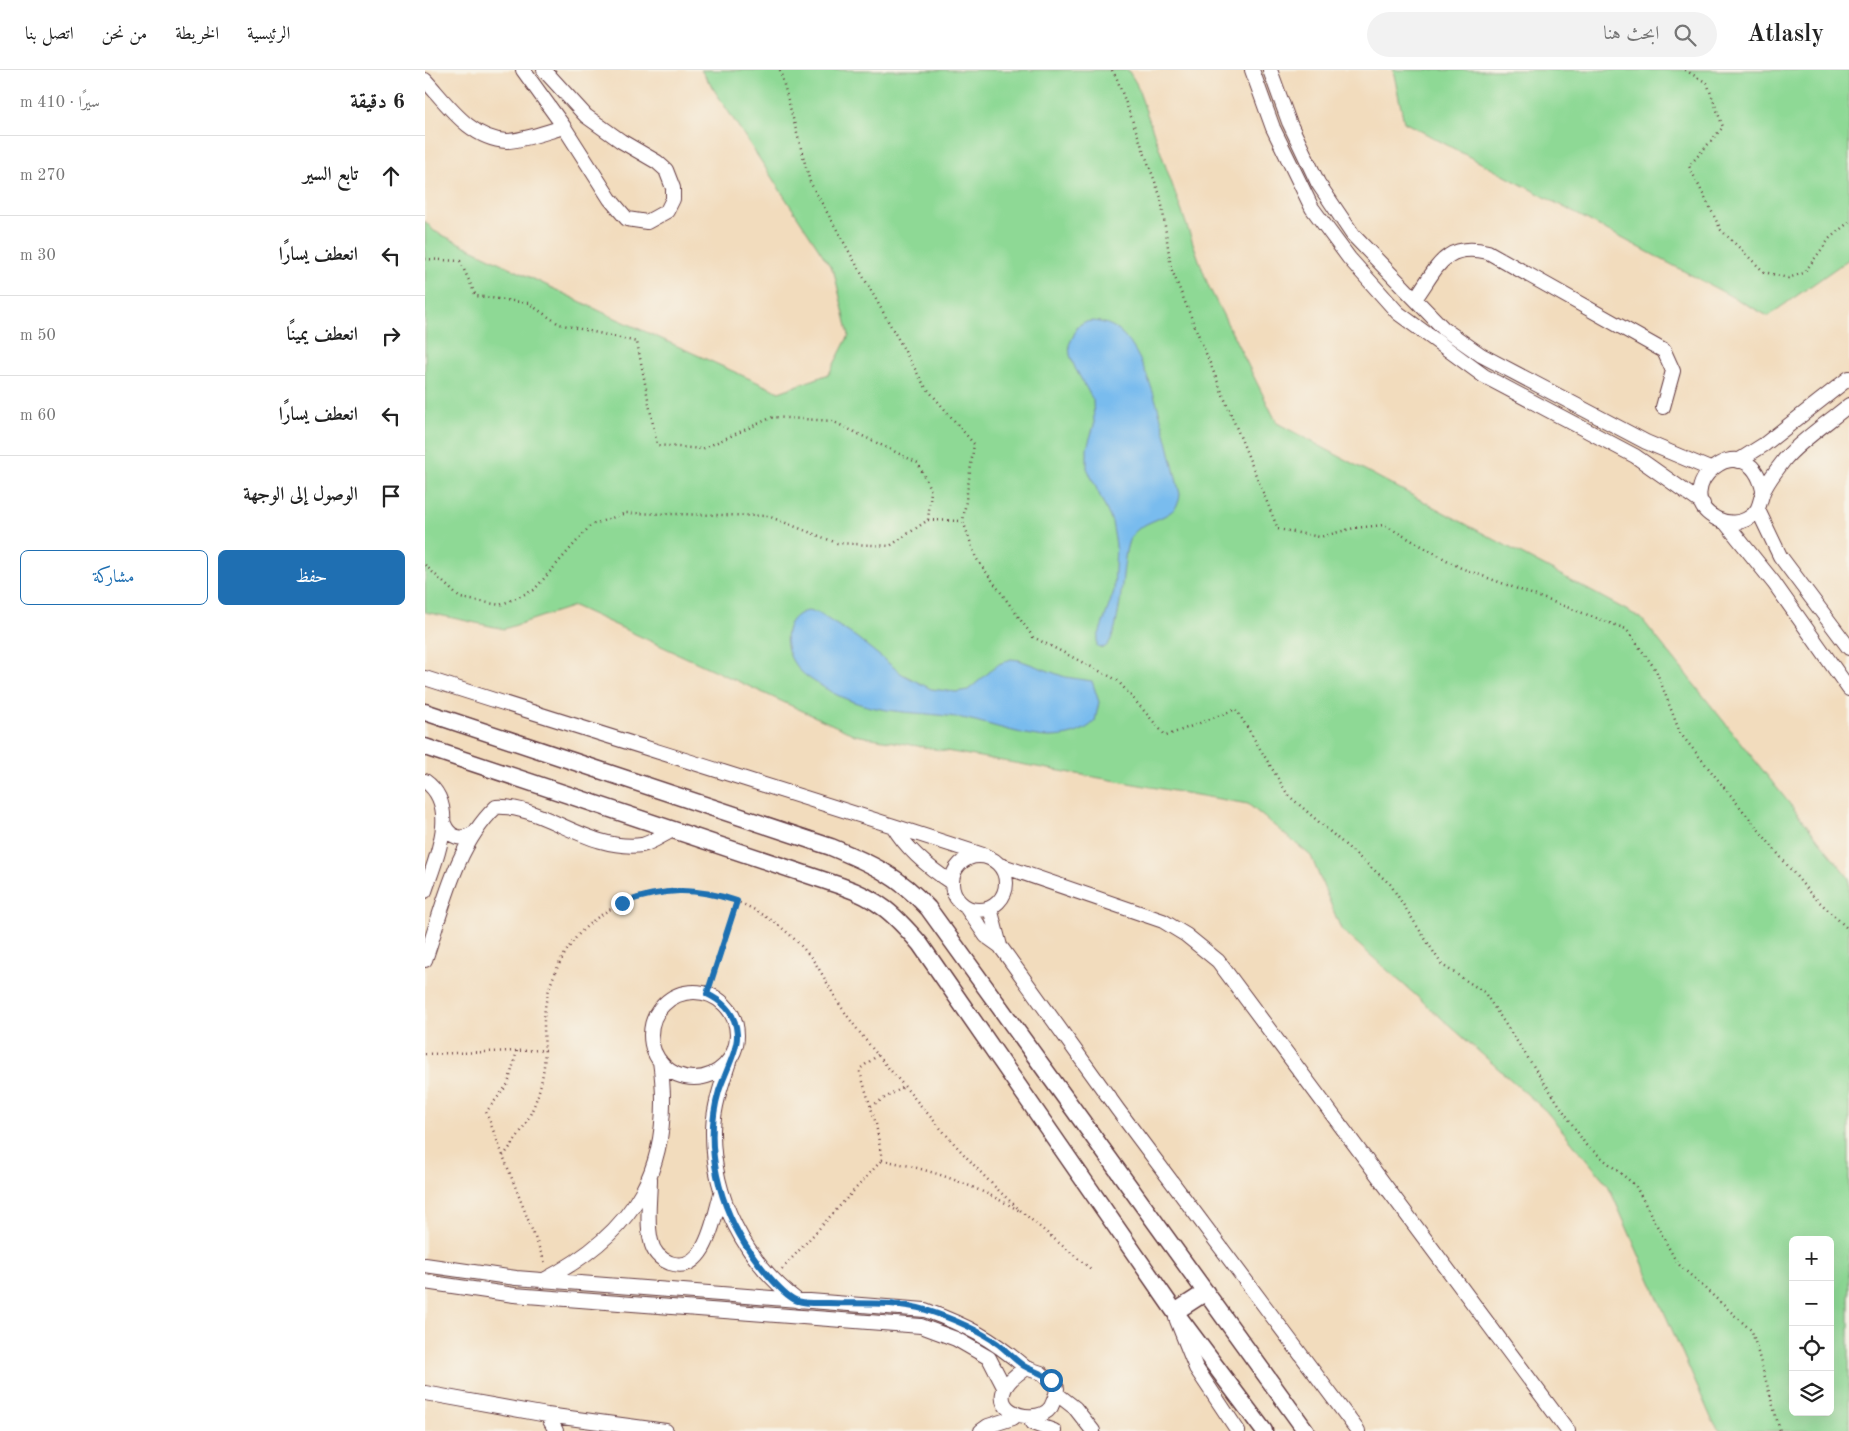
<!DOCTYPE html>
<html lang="ar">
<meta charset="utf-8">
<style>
body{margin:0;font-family:"Old Standard TT",Amiri,serif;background:#f2f2f2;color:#222;direction:rtl}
.controls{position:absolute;right:15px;bottom:15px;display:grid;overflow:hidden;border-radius:8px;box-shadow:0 5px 20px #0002}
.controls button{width:45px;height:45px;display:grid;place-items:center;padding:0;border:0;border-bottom:1px solid #e0e0e0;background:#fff;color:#222;font:25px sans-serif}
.stop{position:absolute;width:15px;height:15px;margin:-11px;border:4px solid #1f6fb2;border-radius:50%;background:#fff}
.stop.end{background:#1f6fb2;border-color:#fff;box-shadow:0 1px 5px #0008}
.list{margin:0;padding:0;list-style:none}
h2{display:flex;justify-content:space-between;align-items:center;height:65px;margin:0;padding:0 20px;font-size:21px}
h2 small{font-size:16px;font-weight:400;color:#767676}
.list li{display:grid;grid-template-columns:32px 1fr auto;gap:15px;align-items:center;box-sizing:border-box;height:80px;padding:0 20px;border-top:1px solid #e0e0e0}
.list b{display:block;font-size:19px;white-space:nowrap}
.list em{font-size:16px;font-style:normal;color:#767676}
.actions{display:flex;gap:10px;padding:15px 20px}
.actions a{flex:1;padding:11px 0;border:1px solid #1f6fb2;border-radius:8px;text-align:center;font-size:18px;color:#1f6fb2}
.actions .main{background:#1f6fb2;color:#fff}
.icon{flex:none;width:28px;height:28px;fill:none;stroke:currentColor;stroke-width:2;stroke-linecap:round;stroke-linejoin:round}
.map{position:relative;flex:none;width:1424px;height:1361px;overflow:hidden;direction:ltr}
header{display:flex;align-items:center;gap:30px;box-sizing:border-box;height:70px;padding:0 25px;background:#fff;border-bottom:1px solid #e0e0e0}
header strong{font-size:24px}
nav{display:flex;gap:28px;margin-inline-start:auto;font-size:18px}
.search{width:350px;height:45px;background:#f2f2f2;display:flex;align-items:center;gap:12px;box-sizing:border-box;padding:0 18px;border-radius:28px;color:#767676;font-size:19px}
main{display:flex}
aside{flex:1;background:#fff}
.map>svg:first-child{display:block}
.green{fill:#8ed995;stroke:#6c7c60;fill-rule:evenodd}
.water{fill:#79bcee;stroke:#626e8c}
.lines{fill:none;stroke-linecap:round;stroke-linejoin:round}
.minor-casing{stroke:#633b41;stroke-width:16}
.tertiary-casing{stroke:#633b41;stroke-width:19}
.path{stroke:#633b41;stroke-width:2.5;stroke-dasharray:1 4;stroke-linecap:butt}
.minor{stroke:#fff;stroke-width:14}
.tertiary{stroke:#fff;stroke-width:16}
.route{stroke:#1f6fb2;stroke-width:6}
</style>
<header>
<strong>Atlasly</strong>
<div class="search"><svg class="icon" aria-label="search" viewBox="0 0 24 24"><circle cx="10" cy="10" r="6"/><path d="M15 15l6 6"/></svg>ابحث هنا</div>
<nav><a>الرئيسية</a><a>الخريطة</a><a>من نحن</a><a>اتصل بنا</a></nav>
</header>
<main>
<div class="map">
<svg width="1424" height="1361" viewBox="0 0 1424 1361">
<rect width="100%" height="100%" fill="#f7f3e8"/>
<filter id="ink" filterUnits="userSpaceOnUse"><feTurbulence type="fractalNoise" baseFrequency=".02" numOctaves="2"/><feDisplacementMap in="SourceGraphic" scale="10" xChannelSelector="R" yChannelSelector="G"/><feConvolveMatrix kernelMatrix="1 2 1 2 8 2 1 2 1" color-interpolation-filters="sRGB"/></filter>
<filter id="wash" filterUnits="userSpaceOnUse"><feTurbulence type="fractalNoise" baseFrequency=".0096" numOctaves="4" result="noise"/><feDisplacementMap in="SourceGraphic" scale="20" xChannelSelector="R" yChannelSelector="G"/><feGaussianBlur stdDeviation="1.12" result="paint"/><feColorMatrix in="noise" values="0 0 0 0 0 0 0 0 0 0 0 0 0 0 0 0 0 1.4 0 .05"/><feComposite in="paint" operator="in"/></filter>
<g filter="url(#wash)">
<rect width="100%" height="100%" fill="#f2dcbd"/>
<!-- green -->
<path class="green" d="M276,0H703L711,13L783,215L852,353L1216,548L1424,808V1361H1295L1287,1350L1183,1115L1121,1041L916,859L886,786L823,734L430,665L149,536L79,559L0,542V151L9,161L177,242L354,322L404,304L424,265L409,202ZM1368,1170H1405V1342H1368Z
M968,0H1424V189L1343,246L979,52Z"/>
<!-- water -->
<path class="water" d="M668,251C677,252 686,254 693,260C727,286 744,383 755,424C754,455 709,444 702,477C697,494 696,573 678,578L672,576V570L689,521L691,475L687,452L662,398V378L669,355L668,330L650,298L645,285L644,275L653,256L659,252Z
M382,541L393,543L431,567L477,604L506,619L531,622L543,620L574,594L586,589L594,590L640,607L667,611L674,632L670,651C659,663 640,667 624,667C602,667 565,654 542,649C495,640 454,647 408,623C397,616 379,607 371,596C357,578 356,547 382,541Z"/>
</g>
<g filter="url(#ink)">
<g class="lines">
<!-- minor casing -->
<g class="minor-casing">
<path id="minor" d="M98,0L139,57L185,129L202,149L222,152L242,141L248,129V118L241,100L232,92L196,71L161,46L119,0
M827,0L848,58L887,138L924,188L973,243L1059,306L1210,386L1278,434
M845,0L864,52L893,113L928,165L1019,259L1056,285L1221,372L1285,399
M0,10C23,35 45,69 82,71C97,71 124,61 139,57
M990,229C1013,197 1019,172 1063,182L1239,281L1248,301L1238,337
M1313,391L1340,374L1424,308
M1338,420C1321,349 1239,422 1292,449C1302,454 1315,454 1325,447C1337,439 1334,428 1340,418C1345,408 1353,398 1360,389C1375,371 1405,351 1424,335
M1333,440L1355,486L1424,578
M1300,452L1349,513L1424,619
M0,608C187,668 375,725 561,786
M0,711C35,736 11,788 0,821
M19,754C25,768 36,771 49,763
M468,756C482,780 504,798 527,813
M527 813a27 27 0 1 1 54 0a27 27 0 1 1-54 0Z
M575,795L738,851L761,865L793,891L1143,1361
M541,837L561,866L575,876L693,1040L933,1361
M565,838L575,876
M0,890C18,838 30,776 71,737C117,734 163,782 217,775C227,773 239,764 248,760
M226 965a43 43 0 1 1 86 0a43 43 0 1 1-86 0Z
M304,992C297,1013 289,1035 288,1059C287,1127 319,1190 373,1231
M225,1108C225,1128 221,1152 226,1171C228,1182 235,1189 245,1193C281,1205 289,1147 296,1124
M0,1195L91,1208L500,1240C543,1256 566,1268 601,1298
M117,1211C210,1163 250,1097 235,991
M0,1212L89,1225L496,1256L531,1269L564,1288L579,1317
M751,1248L771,1298L813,1361
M601,1298L616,1303L632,1318C632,1325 629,1330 626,1337C609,1361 543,1335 601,1298Z
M0,1323L122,1345L241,1361
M632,1324L650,1338L668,1361
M122,1345L131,1361
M607,1353L629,1361
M556,1361L563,1356L588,1348"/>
</g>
<!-- tertiary casing -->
<g class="tertiary-casing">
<path id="tertiary" d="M0,642L406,777C445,793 474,806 503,838L881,1361
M0,677L416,816C454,829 470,845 495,874L750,1242L839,1361
M750,1242L781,1222"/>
</g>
<!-- path -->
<path class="path" d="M355,0L385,112L499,315L549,374L538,451L551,488L608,567L692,610L741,666L811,639L863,725L965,814L1017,895L1059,922L1161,1075L1210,1115L1252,1193L1327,1261L1355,1361
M687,0L692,9L736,128L746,198L853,459L895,467L929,458L959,455L1036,498L1201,559L1231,600L1255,663L1384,822L1424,860
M1260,0L1282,13L1298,57L1264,96L1296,160L1339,202L1363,208L1379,203L1405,168L1424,152
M0,189L35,191L51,226L103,233L134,254L212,272L232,375L277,379L348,347L407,351L493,393L506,421L503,450L465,476L412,473L343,446L201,443L166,455L109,520L75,535L35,528L0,495
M503,450L538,451
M282,924L312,831
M92,981L83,1014L61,1042L120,1193
M0,984L121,980
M453,985L436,998L435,1002L451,1054L457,1090
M446,1036L479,1017
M78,1086C98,1062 113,1035 118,1003C121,986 119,970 119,952C119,923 132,893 149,870C169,844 204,826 237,822C294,815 348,841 384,885C398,902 406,923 419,941C437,967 459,993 480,1017C507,1049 535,1081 564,1111C596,1143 632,1171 667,1200
M457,1090C509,1100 549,1115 595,1141
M357,1199L457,1090"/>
<!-- minor -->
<use href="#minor" class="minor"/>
<!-- tertiary -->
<use href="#tertiary" class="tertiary"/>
</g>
</g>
<g class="lines" filter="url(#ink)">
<!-- route -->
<path class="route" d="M197,833C240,818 268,817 312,831L282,924C299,932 311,944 312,964C313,980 299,1005 294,1021C278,1075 294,1138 326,1183C334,1195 359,1227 373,1231C382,1234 394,1233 403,1233C435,1234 471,1231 501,1240C526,1248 552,1259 573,1274C582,1281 590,1290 599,1296C607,1301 616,1302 626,1310"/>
</g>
</svg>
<div class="controls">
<button>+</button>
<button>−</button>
<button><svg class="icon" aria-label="locate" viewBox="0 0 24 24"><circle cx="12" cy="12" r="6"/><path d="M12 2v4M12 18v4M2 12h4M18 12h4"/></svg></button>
<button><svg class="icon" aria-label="layers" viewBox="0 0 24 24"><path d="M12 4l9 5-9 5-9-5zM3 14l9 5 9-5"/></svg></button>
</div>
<div class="stop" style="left:626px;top:1310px"></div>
<div class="stop end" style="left:197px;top:833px"></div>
</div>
<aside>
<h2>6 دقيقة<small>سيرًا · 410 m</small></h2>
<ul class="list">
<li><svg class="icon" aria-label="ahead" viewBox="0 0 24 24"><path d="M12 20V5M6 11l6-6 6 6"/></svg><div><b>تابع السير</b></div><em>270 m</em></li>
<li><svg class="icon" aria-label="left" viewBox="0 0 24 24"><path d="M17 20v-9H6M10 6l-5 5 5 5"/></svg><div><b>انعطف يسارًا</b></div><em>30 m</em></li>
<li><svg class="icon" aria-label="right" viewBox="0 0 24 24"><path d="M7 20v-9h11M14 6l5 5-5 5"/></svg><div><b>انعطف يمينًا</b></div><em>50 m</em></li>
<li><svg class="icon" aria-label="left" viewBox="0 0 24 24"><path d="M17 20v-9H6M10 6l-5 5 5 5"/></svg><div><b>انعطف يسارًا</b></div><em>60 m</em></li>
<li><svg class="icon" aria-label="arrive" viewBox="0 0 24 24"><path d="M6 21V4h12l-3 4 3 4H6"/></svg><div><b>الوصول إلى الوجهة</b></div></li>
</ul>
<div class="actions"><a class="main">حفظ</a><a>مشاركة</a></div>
</aside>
</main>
